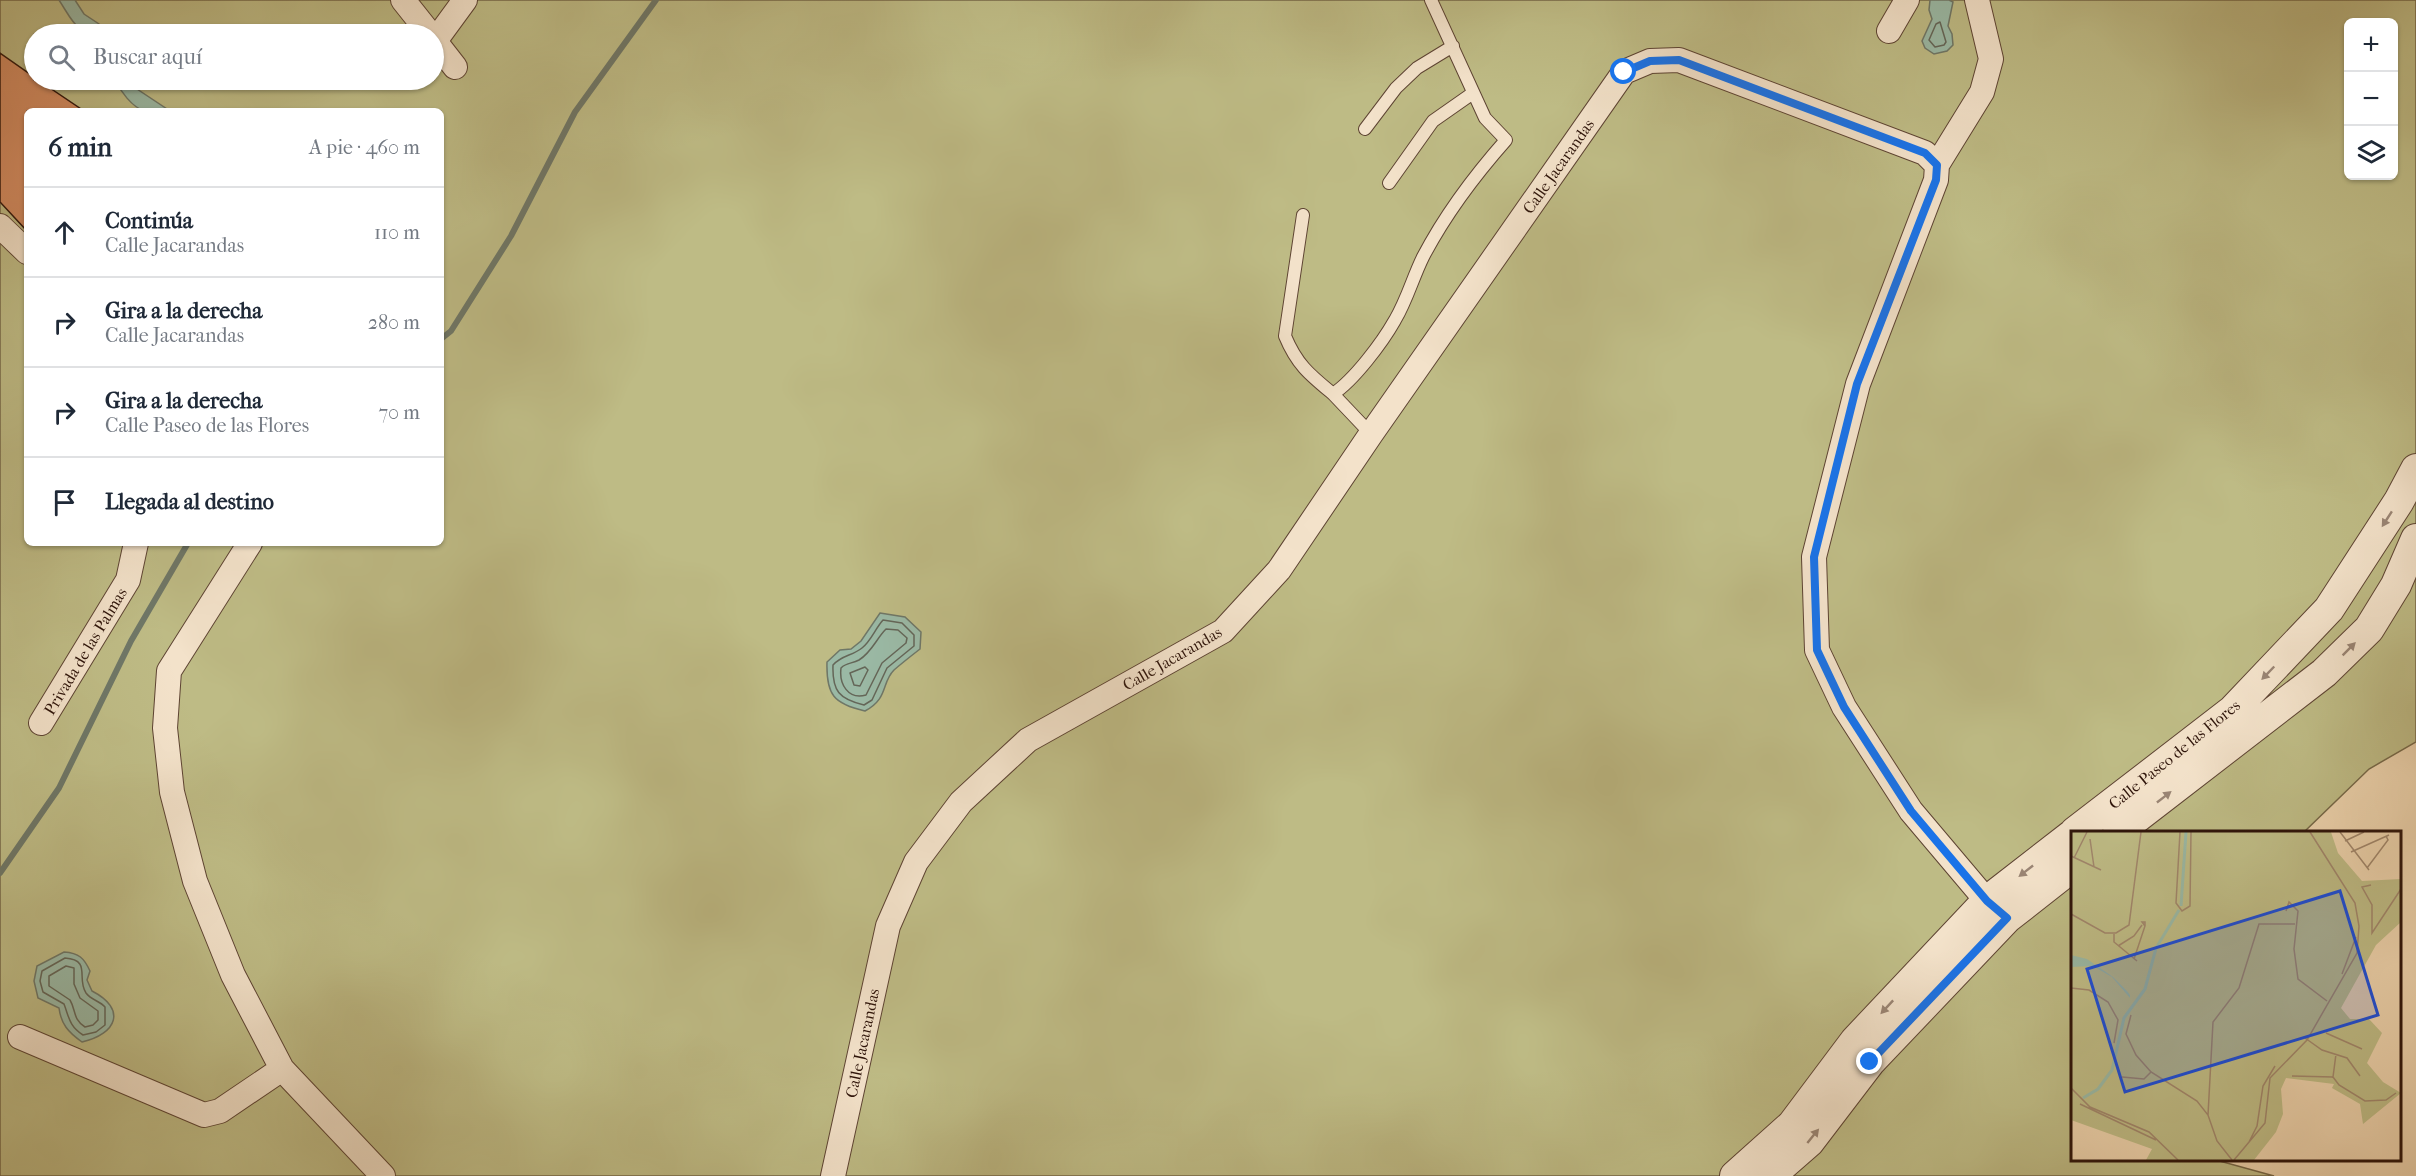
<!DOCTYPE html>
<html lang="es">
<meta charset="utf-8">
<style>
body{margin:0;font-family:"IM FELL French Canon",serif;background:#f6f6f7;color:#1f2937}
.controls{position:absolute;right:18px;top:18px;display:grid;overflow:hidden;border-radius:9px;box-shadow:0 2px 4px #0004}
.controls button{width:54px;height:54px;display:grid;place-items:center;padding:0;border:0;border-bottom:2px solid #e0e1e3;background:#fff;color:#1f2937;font:30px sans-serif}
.stop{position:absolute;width:18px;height:18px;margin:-14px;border:4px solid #1a73e8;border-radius:50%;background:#fff}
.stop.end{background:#1a73e8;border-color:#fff;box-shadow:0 2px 6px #0008}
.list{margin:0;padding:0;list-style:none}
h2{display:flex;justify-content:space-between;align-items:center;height:78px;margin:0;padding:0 24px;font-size:26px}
h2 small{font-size:20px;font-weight:400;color:#747a83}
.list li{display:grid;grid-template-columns:39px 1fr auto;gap:18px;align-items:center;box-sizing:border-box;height:90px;padding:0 24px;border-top:2px solid #e0e1e3}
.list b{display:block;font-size:22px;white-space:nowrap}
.list p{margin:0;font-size:20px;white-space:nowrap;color:#747a83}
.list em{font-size:20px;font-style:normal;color:#747a83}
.icon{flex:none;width:33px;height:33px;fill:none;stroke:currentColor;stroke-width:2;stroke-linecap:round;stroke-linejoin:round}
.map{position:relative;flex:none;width:2416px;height:1176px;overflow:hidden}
.search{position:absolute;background:#fff;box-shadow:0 2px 4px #0004;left:24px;top:24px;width:420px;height:66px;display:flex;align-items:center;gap:15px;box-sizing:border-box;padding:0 21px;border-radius:33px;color:#747a83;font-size:22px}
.panel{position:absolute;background:#fff;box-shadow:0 2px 4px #0004;left:24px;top:108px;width:420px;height:438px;border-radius:9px}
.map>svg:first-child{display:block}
.green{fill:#bebb85;stroke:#766848;stroke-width:1.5;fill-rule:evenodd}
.water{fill:#9ab9a5;stroke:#6f7767;stroke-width:1.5}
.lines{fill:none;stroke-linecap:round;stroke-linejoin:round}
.shore{stroke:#646658;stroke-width:1.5}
.stream{stroke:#6f7767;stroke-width:6}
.building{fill:#d38b61;stroke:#2e140a;stroke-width:1.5}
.service-casing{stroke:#5e4433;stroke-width:14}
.minor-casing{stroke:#5e4433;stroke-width:26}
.tertiary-casing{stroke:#5e4433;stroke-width:32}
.service{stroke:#f3e2ca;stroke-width:12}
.minor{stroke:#f3e2ca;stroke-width:24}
.tertiary{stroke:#f3e2ca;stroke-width:30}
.oneway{fill:#9a8574}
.route{stroke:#1a73e8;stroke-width:8}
.labels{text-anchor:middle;stroke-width:4.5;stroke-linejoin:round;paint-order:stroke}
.street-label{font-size:16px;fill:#2e140a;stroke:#f3e2ca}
.inset-river{fill:none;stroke:#9ab9a5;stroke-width:3}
.inset-road{fill:none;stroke:#a1876c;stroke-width:1.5}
.view{fill:#1d4ed8;fill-opacity:0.15;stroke:#1d4ed8;stroke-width:3}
.inset-edge{fill:none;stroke:#2e140a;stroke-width:3}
</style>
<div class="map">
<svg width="2416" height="1176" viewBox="0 0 2416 1176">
<rect width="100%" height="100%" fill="#edd3ad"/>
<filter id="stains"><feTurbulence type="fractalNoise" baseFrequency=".00333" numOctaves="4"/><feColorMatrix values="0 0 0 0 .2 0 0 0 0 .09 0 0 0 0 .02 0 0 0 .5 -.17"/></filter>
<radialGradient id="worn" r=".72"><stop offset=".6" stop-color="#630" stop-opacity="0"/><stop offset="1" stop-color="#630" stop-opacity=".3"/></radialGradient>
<!-- green -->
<path class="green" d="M0,0H2416V742L2369,769L2304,832H2072V1160H2216L2274,1176H0ZM2348,22H2394V176H2348ZM34,34H434V80H34ZM27,111H441V543H27Z"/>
<!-- water -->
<path class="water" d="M59,0H75L84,14L99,24L105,34C76,35 74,23 59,0Z
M1930,0H1949L1953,2L1948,26L1952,34L1953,45L1947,51L1934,54L1925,48L1922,41L1932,19L1929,10Z
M115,80H131L137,89L170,111C162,111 152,113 145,111C132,108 120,90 115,80Z
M880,613L905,617L921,632L920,649C911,656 902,663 894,670C881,683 889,698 865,711C834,704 826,695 827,662L840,650L851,649L861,641Z
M64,952C79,953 84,958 90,971L87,980L92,991C127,1009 117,1034 82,1042C68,1032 61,1024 59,1008L38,998L34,981L37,966Z"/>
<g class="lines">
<!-- shore -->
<path class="shore" d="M1940,22L1946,42L1944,45L1935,47L1929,40L1936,24Z
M883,620L902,623L914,635V646L887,668L872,700L864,705C839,699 832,691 833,665C842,655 852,656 862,648C871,641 875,629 883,620Z
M886,629L898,630L907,638L906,643L882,663L866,695C848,700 839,684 841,668C847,662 852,664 859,660C872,652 876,639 886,629Z
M865,667L868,670L860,686L854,685L850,673Z
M65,958C92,960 76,978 86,993C91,1000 100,1001 105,1007V1025L96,1032L83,1035C69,1026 69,1017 64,1004L43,992L40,981L42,971Z
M66,966L74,968V984L80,998L98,1011V1020L93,1025L85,1027C73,1020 76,1010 70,1000L49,986V976Z"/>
<!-- stream -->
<path class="stream" d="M441,339L451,331L511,236L575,112L656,0
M0,873L59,788L131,641L188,543"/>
</g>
<!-- building -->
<path class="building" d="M0,53L34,77V80H38L84,111H27V231L0,202Z"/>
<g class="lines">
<!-- service casing -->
<g class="service-casing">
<path id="service" d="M1365,129L1396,88L1417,68L1453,46
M1389,183L1433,121L1473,93
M1303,215L1285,336C1297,365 1310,375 1333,394
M1371,434L1333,394C1354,380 1382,343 1395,320C1407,300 1413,277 1423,257C1445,215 1475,175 1506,140L1485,118L1431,0"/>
</g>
<!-- minor casing -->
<g class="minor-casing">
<path id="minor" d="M403,0L430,34
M1889,31L1907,0
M434,40L455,67
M435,41L465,0
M1937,165L1982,92L1991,59L1977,0
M0,226L27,252
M250,543L169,671L165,728L172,792L195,881L233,975L282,1069L383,1176
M41,723L128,580L136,543
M20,1037L204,1115L220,1111L282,1069
M833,1176L888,926L916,862L961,802L1028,740L1223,631L1279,570L1371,434L1624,72L1650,61L1679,60L1925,153L1937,165L1936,180L1858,384L1814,557L1817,650L1844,707L1911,811L1987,901L2001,912"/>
</g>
<!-- tertiary casing -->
<g class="tertiary-casing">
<path id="tertiary" d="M2075,832L2232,711L2329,609L2399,501L2416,469
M2118,832L2324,673L2369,629L2396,585L2416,539
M1735,1176L1792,1125L1855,1041L1987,901L2072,835
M1770,1176L1809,1142L1870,1062L2007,918L2072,867"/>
</g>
<!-- service -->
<use href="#service" class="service"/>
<!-- minor -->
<use href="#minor" class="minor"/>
<!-- tertiary -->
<use href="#tertiary" class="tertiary"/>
</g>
<!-- one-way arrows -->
<defs><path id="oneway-solid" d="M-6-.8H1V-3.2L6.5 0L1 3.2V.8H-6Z" transform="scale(1.5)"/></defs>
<g class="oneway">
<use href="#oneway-solid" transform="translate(2387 519) rotate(123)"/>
<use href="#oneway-solid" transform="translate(2349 649) rotate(-45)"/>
<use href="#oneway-solid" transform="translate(2268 673) rotate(134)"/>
<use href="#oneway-solid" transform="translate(2164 797) rotate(-38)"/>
<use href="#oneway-solid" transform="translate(2026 871) rotate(142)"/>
<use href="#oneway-solid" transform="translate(1887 1007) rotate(133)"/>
<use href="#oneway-solid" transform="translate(1813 1136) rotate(-51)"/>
</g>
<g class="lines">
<!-- route -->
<path class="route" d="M1624,72L1650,61L1679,60L1925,153L1937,165L1936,180L1857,384L1814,557L1817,650L1844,707L1911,811L1987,901L2007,918L1870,1062"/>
</g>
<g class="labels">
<!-- street labels -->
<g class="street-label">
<text transform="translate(1558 166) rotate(-55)" y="6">Calle Jacarandas</text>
<text transform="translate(85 651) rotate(-59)" y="6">Privada de las Palmas</text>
<text transform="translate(1172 658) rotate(-30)" y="6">Calle Jacarandas</text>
<text transform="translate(2174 754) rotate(-39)" y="6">Calle Paseo de las Flores</text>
<text transform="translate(862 1043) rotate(-78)" y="6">Calle Jacarandas</text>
</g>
</g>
<!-- overview -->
<g transform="translate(2071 831)">
<rect width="330" height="330" fill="#edd3ad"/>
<path d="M0,1H260L267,22L291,50L330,48V91L305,114L270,177L279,188H298L311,202L296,232L312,251L330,262L292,293L289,273L261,257L263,253L215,247L210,258L212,283L205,301L183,329H75L81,318L0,289Z" fill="#bebb85"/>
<path d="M0,124L16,128L42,146L56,160L59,164V167L41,146L22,135L0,136Z" fill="#9ab9a5"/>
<path class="inset-river" d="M110,75L115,1M12,267L27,258L41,239L53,187L74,158L85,117L108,79"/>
<path class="inset-road" d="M109,1L105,72L111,80L119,75L120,1M269,1L298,39M19,8L23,36M274,10L293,1M280,21L318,4M0,25L30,39M3,27L16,1M296,37L317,9L315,5M300,54L291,56L301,74V102L330,58M215,80L218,71L227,80L223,118L227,148L256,170M0,83L34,102H45L58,94L70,1M43,103V111L66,130M47,115L63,105L71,94M63,128L74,95L71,91H74V95M271,143L285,106M0,157L18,159L37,171L47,189L43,212M60,184L55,203L65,224L80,241L126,270L137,284L146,310L161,329M255,202L291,218M234,207L251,219L276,227L289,245M221,245L262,246M51,246L73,248L80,241M262,246L268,254L294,270L315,269L325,262M262,246L265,223M0,257L19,276L78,301L107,329M9,273L85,309M137,284L142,191L168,157L188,93H224M178,311L186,295L192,255L204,235M163,329L194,292L199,247L236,209L286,122L288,95L284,72L239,1"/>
<path class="view" d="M269,60L307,184L54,261L16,138Z"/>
<rect width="330" height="330" class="inset-edge"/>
</g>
<rect width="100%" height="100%" filter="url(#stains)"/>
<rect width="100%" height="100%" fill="url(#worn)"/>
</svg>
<div class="controls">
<button>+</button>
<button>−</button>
<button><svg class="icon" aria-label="layers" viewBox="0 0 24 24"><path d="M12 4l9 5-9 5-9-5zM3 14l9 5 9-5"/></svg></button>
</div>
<div class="stop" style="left:1624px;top:72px"></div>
<div class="stop end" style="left:1870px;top:1062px"></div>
<div class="search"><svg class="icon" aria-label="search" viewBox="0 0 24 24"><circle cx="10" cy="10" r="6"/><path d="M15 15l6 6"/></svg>Buscar aquí</div>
<section class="panel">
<h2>6 min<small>A pie · 460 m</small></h2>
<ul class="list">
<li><svg class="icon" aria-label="ahead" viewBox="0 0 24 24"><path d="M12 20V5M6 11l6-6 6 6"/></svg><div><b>Continúa</b><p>Calle Jacarandas</p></div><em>110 m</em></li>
<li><svg class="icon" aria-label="right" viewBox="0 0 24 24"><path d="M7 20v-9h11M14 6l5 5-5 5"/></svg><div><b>Gira a la derecha</b><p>Calle Jacarandas</p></div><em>280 m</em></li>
<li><svg class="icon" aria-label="right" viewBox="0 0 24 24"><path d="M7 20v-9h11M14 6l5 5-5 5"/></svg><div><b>Gira a la derecha</b><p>Calle Paseo de las Flores</p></div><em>70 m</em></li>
<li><svg class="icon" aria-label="arrive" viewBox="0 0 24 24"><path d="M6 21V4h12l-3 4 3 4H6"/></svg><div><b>Llegada al destino</b></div></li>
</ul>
</section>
</div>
